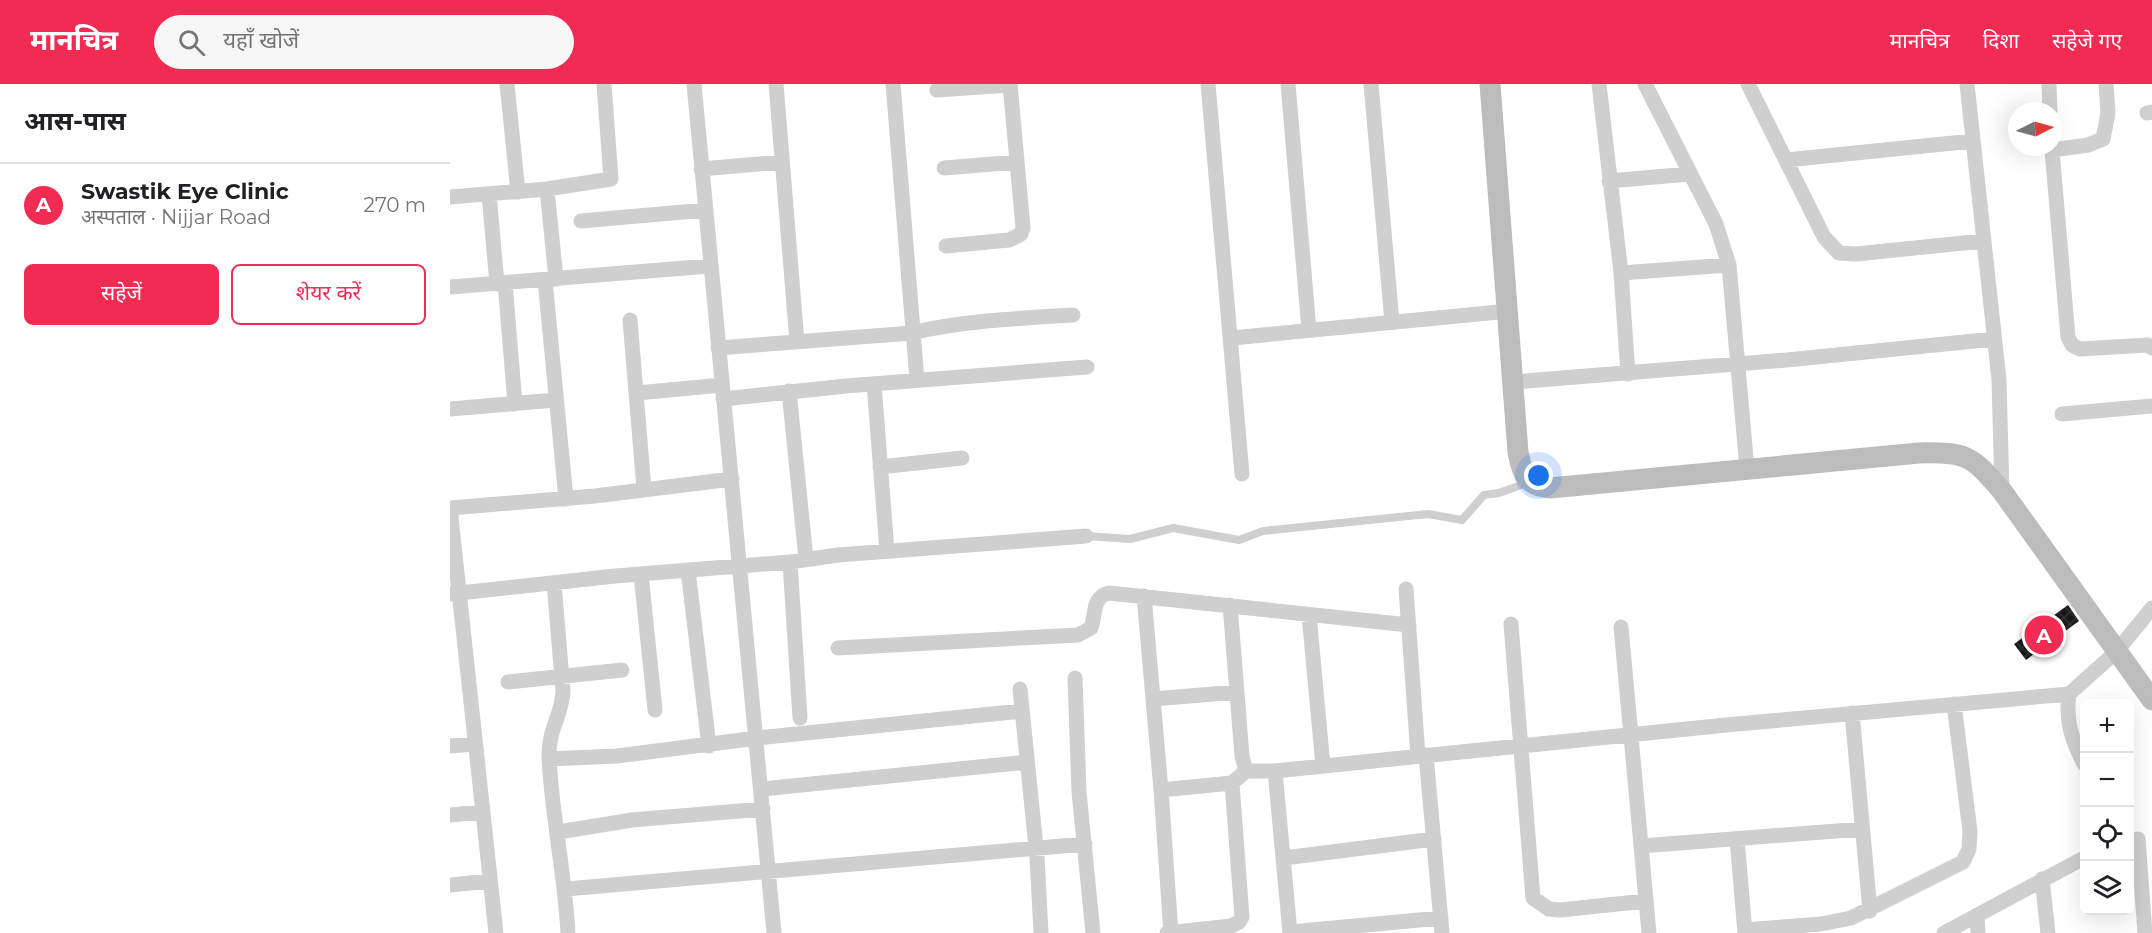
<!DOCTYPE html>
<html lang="hi">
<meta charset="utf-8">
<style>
body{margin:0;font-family:Montserrat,"Noto Sans Devanagari",sans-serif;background:#f6f6f6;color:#202124}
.controls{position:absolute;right:18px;bottom:18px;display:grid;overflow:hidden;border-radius:9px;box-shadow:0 6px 24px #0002}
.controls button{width:54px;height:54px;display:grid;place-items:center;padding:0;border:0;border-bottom:2px solid #e0e0e0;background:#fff;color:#202124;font:30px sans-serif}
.compass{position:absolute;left:1558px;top:18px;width:54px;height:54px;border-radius:50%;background:#fff;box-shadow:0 6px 24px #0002;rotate:84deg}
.you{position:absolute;left:1089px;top:392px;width:21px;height:21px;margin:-15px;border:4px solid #fff;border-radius:50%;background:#1a73e8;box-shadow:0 0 0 9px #1a73e833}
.badge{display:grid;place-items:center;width:39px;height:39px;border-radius:50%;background:#f12b52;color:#fff;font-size:20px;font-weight:700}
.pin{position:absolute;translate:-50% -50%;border:3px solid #fff;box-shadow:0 2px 6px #0006}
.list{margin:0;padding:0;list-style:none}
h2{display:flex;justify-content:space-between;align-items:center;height:78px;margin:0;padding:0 24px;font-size:26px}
h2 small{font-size:20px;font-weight:400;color:#757577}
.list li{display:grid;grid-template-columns:39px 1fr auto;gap:18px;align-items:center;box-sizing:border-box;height:84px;padding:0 24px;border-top:2px solid #e0e0e0}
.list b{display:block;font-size:22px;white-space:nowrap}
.list p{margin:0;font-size:20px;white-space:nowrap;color:#757577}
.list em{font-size:20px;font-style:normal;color:#757577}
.actions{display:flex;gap:12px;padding:18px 24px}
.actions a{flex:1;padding:14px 0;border:2px solid #f12b52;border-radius:9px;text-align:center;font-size:21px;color:#f12b52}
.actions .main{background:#f12b52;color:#fff}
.icon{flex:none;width:33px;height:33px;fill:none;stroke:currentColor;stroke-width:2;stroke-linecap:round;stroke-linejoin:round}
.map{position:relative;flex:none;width:1702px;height:849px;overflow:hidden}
header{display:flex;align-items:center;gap:36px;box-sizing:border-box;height:84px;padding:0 30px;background:#f12b52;color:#fff}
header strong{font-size:28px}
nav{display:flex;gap:33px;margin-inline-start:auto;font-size:21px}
.search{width:420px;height:54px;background:#f6f6f6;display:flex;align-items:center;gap:15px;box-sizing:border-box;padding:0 21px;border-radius:33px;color:#757577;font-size:22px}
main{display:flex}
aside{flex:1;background:#fff}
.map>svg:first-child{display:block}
.building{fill:url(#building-cross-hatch)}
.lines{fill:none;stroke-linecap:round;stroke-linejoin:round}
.lane{stroke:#cfcfcf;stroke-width:8}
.street{stroke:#cfcfcf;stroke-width:15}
.secondary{stroke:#bcbcbc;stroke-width:21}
</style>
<header>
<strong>मानचित्र</strong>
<div class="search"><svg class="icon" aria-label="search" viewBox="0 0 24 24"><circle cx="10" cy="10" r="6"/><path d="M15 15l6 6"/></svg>यहाँ खोजें</div>
<nav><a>मानचित्र</a><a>दिशा</a><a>सहेजे गए</a></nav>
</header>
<main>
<aside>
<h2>आस-पास<small></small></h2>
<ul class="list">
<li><span class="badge">A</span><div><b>Swastik Eye Clinic</b><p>अस्पताल · Nijjar Road</p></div><em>270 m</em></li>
</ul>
<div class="actions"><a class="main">सहेजें</a><a>शेयर करें</a></div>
</aside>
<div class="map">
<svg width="1702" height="849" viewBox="0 0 1702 849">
<defs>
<pattern id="building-cross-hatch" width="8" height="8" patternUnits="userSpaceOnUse" patternTransform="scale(1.5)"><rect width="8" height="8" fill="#191919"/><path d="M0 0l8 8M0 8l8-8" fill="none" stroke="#323232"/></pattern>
</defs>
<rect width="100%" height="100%" fill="#fff"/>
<!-- building -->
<path class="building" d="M1618,521L1629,537L1576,576L1564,560Z"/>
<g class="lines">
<!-- lane -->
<path class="lane" d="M636,452L680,455L723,444L789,456L813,447L978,430L1012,436L1034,411L1049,409L1077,399"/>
<!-- street -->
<path class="street" d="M57,0L68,108
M244,0L324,849
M326,0L347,258
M443,0L467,296
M758,0L792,390
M838,0L859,246
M921,0L942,238
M1149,0L1171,189L1178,290
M1195,0L1266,140L1279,181L1297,385
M1298,0L1374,153L1389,169L1406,170L1533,157
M1517,0L1549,296L1552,407
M1599,0L1600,27
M1656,0L1658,29L1653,55L1638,61L1602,66L1618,253L1622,261L1630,265L1698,261L1702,264
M487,6L560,1
M1697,29L1702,28
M1336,76L1523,57
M494,84L567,78
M251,85L332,78
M1159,97L1239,90
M97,105L106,195
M39,110L47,200
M0,113L97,105L161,95L154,0
M131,137L256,126
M496,162L559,156L571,150L573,144L560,0
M1171,189L1279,181
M95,196L116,415
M55,199L65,320
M0,203L260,182
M180,236L194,405
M782,254L1059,227
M268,264L462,249C511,237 572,234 623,231
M1063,298L1337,276L1544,255
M424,300L437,467
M339,307L356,475
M187,309L272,301
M273,315L396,302L637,283
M0,325L105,316
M1612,330L1702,322
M430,383L512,374
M0,424L46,849
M0,424L145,412L282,395
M340,478L350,634
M238,486L259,662
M191,490L205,626
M104,499L113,607C112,632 98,645 99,674C102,733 115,791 118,849
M956,505L968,672
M0,510L165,492L340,478L388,471L636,452
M694,512L711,706L782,699L796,687
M780,521L792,672L796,687
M859,531L873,682
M1061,540L1083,814L1099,825L1110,826L1196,817
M1171,543L1199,849
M388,564L628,551L641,544C646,530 642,513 659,509L959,541
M625,594L629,708L643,849
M58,598L172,586
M570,605L587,773L591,849
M703,615L787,608
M1402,629L1420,827
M0,662L24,660
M976,671L992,849
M99,675L167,672L307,654L572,627
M1634,680C1622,656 1615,637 1619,610L1666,568L1702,524
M796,687H825L1276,641L1619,610
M825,687L840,849
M312,705L577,678
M711,706L721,849
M0,731L31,728
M108,748L182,736L313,725
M1287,755L1295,849
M1688,755L1695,849
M1191,762L1412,745
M834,774L984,755
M1592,795L1598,849
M0,801L40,797
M116,805L635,760
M1527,831L1528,849
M1295,846L1371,840L1401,834L1513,778L1519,765L1520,747L1504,620
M840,848L991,834
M717,849L781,842L789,838L792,833L782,699
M1494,849L1634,774"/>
<!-- secondary -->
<path class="secondary" d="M1040,0L1068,368C1072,390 1076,402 1100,404L1469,369C1517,368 1521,371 1552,407L1702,616"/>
</g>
</svg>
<div class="controls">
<button>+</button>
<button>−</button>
<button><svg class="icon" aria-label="locate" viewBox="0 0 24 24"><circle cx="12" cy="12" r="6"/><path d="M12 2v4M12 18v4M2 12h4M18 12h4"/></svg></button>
<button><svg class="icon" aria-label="layers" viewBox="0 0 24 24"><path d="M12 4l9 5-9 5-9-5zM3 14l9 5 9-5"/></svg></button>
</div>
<svg class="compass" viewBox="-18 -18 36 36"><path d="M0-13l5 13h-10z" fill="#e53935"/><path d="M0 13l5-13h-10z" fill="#757577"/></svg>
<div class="you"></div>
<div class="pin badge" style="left:1594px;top:551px">A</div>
</div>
</main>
